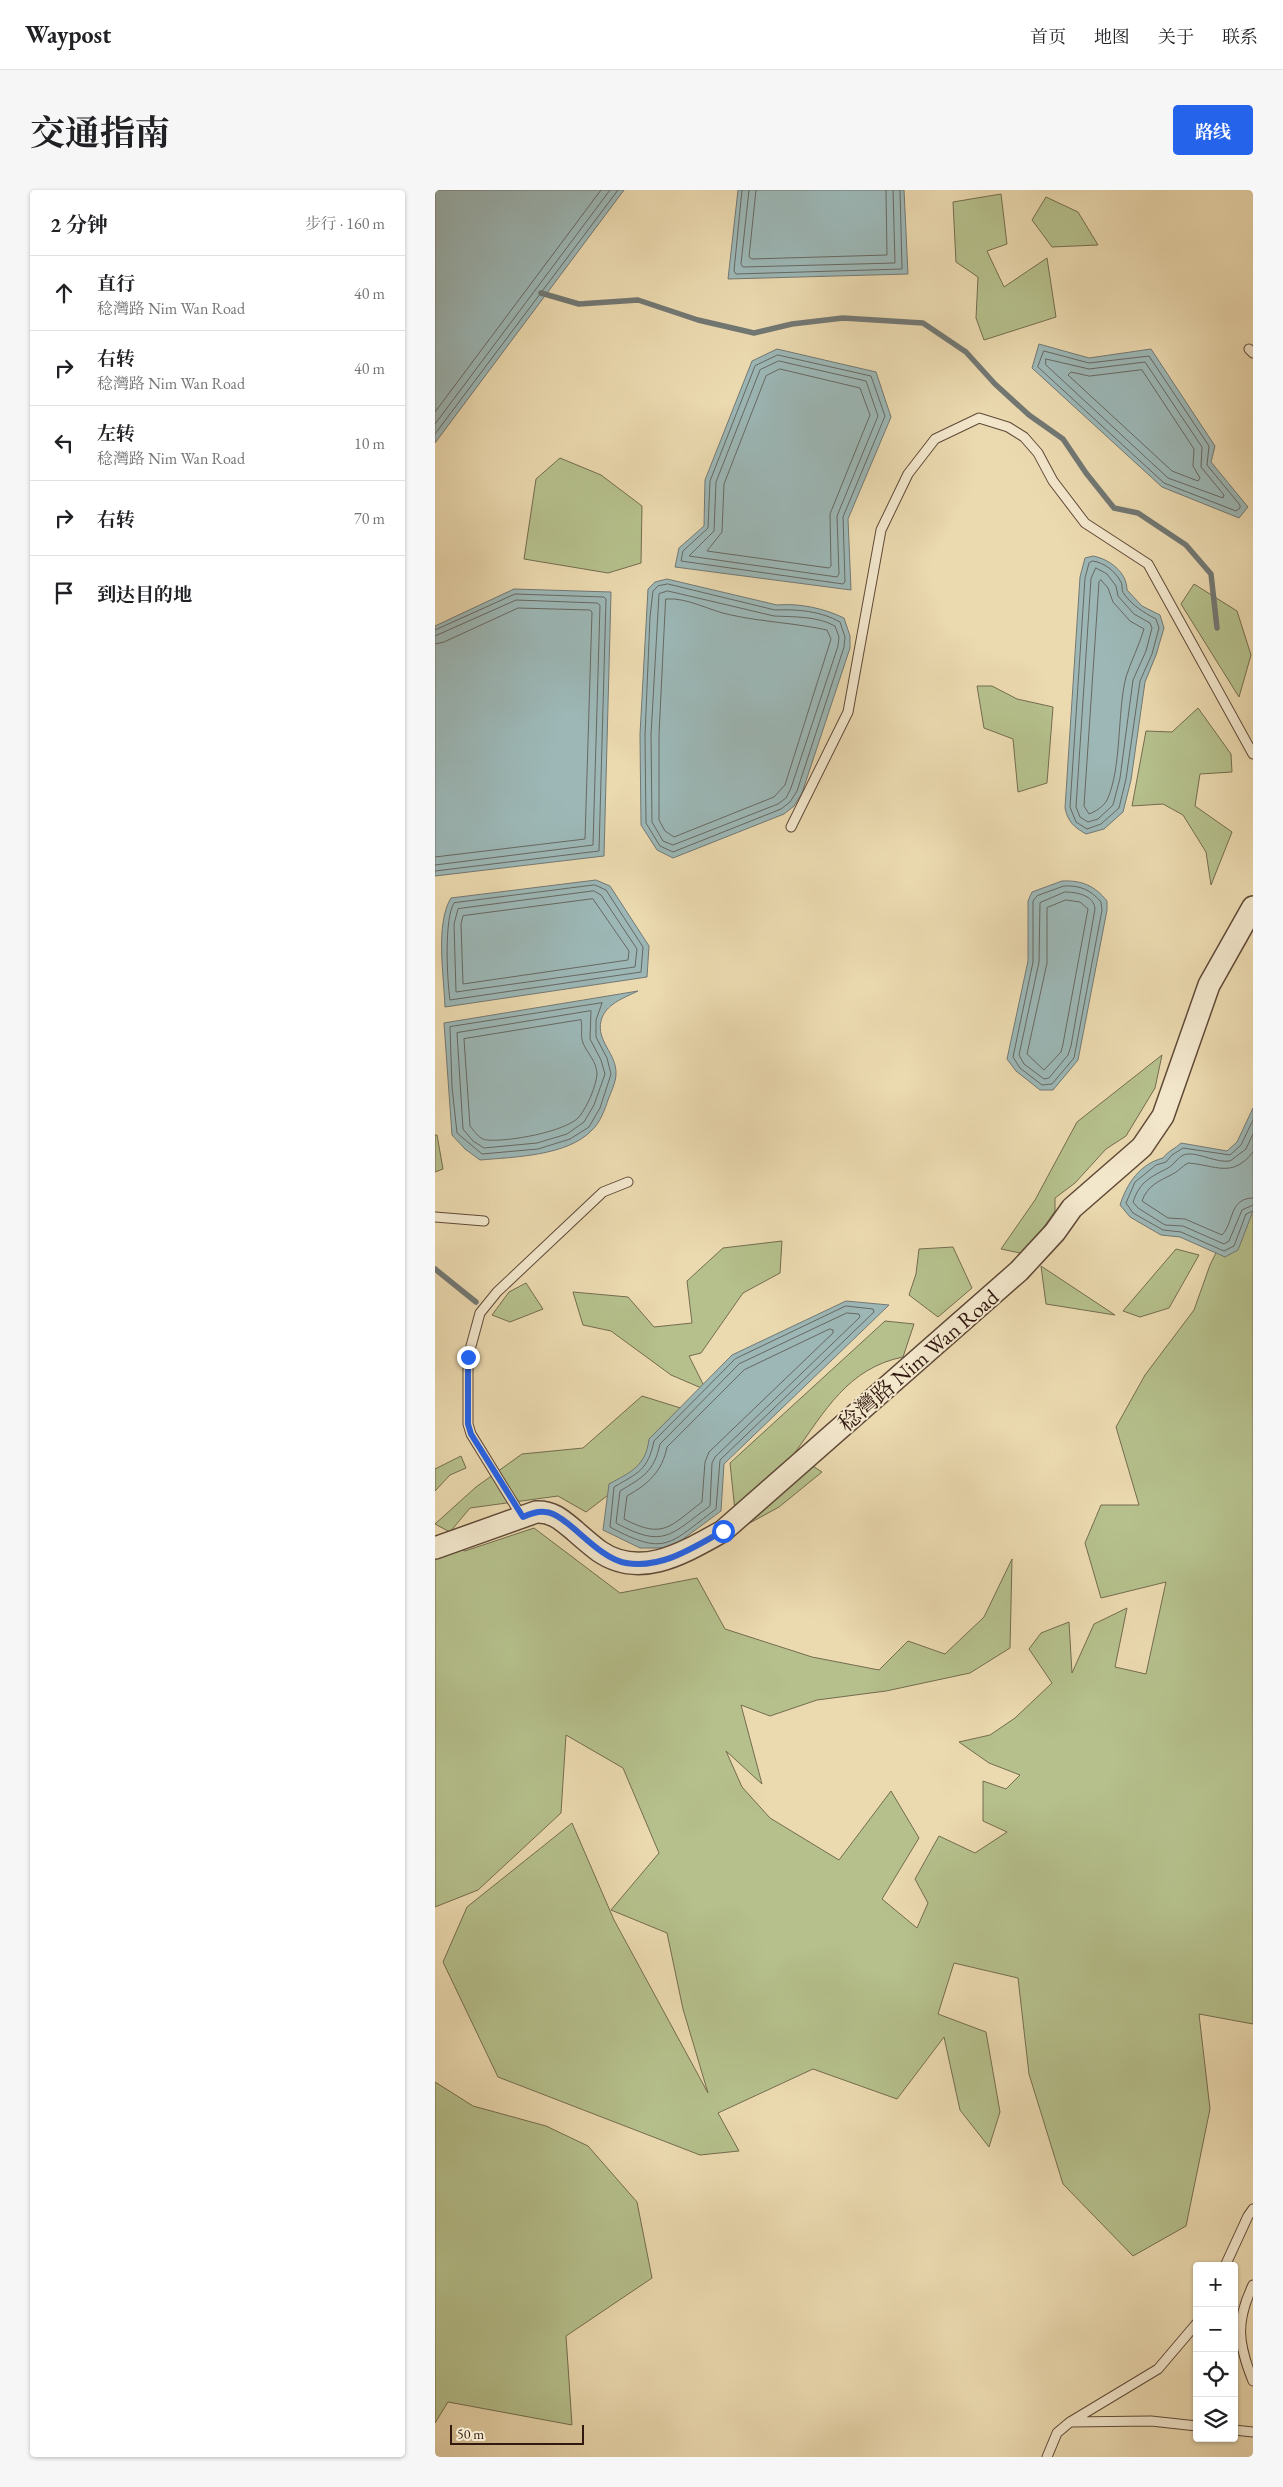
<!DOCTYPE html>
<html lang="zh">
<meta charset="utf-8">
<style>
body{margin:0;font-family:"EB Garamond","Noto Serif SC",serif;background:#f6f6f6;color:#202124}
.controls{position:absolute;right:15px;bottom:15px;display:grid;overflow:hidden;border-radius:5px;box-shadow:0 1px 4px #0004}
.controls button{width:45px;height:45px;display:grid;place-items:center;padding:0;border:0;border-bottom:1px solid #e0e0e0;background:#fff;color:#202124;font:25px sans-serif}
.scale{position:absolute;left:15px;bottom:12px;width:134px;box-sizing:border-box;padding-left:5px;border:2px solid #321910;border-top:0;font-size:14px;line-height:18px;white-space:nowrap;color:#321910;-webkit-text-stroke:4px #f2e6cb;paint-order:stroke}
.stop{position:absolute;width:15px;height:15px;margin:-11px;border:4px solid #2563eb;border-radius:50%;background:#fff}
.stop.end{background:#2563eb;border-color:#fff;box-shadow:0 1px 5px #0008}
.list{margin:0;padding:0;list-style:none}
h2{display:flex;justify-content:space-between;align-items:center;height:65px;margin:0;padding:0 20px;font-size:21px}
h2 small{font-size:16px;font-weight:400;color:#757577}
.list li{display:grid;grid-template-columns:32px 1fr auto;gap:15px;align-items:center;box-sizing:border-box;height:75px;padding:0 20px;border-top:1px solid #e0e0e0}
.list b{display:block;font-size:19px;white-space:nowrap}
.list p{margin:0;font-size:16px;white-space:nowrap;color:#757577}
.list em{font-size:16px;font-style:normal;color:#757577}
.icon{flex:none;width:28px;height:28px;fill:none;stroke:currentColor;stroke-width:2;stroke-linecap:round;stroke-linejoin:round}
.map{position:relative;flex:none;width:818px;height:2267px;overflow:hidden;border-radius:5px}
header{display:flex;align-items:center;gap:30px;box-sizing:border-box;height:70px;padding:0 25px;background:#fff;border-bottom:1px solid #e0e0e0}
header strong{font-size:24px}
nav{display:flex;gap:28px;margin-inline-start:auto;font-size:18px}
.intro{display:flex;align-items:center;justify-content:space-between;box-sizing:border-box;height:120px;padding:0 30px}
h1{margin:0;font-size:35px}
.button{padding:12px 22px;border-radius:5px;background:#2563eb;color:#fff;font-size:18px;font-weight:700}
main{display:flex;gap:30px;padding:0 30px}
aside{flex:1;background:#fff;border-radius:5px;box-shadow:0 1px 4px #0004}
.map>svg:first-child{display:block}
.green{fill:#b5c08c;stroke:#746c4e}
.water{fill:#9cb7b6;stroke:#727874}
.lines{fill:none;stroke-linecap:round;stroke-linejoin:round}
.shore{stroke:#676863;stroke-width:1}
.stream{stroke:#727874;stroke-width:5.5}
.service-casing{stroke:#604938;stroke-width:11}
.tertiary-casing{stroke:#604938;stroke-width:24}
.service{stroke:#f2e6cb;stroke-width:9}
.tertiary{stroke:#f2e6cb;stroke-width:21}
.route{stroke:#2563eb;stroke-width:6}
.labels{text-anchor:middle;stroke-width:4;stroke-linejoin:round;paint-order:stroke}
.street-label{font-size:22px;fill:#321910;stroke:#f2e6cb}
</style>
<header>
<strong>Waypost</strong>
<nav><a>首页</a><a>地图</a><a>关于</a><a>联系</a></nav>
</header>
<div class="intro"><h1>交通指南</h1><a class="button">路线</a></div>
<main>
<aside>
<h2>2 分钟<small>步行 · 160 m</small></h2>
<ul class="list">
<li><svg class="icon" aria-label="ahead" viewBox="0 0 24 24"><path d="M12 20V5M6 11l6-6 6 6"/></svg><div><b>直行</b><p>稔灣路 Nim Wan Road</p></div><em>40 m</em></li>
<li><svg class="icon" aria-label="right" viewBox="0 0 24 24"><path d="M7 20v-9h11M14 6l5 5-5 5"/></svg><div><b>右转</b><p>稔灣路 Nim Wan Road</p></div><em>40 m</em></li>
<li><svg class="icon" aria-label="left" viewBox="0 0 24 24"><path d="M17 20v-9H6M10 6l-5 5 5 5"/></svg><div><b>左转</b><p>稔灣路 Nim Wan Road</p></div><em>10 m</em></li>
<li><svg class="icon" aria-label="right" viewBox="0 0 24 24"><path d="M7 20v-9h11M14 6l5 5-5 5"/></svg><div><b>右转</b></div><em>70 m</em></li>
<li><svg class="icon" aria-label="arrive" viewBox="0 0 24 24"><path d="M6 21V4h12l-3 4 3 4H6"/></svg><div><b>到达目的地</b></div></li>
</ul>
</aside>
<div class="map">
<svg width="818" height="2267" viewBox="0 0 818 2267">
<rect width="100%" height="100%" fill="#ebd9af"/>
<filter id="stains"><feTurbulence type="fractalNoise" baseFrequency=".004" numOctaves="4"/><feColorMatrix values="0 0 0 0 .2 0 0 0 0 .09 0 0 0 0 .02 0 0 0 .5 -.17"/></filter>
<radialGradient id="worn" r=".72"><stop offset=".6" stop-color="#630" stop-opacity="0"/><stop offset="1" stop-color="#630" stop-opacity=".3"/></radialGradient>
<!-- green -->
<path class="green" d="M566,4L572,54L552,61L569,97L612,68L621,127L549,150L541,128L543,87L521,72L518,12Z
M611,7L643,22L663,55L617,57L597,30Z
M125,268L166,285L207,316L206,373L173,383L89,369L101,289Z
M759,394L802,421L816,465L804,507L746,414Z
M542,496H557L582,509L618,517L612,593L583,602L578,549L549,538Z
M763,518L796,564L797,582L765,584L760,616L797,642L776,695L771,662L748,625L728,614L697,616L711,541L737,542Z
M727,865L720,898L691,946L671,959L640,993L620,1008V1021L590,1064L566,1059L600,1010L642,932Z
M0,945H2L8,979L0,982Z
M818,995V1834L764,1824L775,1919L751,2036L698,2066L628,1994L594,1884L583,1788L519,1773L503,1824L551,1842L565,1922L554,1957L525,1920L509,1847L462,1909L378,1879L283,1923L304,1961L265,1965L63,1887L8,1772L32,1717L137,1633L179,1730L273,1903L248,1819L232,1743L176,1720L224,1663L188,1578L131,1545L126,1623L43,1700L0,1717V1355L8,1350L30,1361L99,1338L185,1403L262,1388L290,1439L377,1467L444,1480L473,1451L510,1464L549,1427L577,1369L575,1458L535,1483L451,1501L382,1510L335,1526L306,1515L327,1594L291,1561L307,1597L335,1628L404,1670L456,1601L484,1648L447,1709L482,1738L493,1713L480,1689L504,1646L540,1663L572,1642L548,1631V1591L571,1599L585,1585L554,1573L524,1552L555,1545L580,1528L617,1493L594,1459L606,1443L634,1432L637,1483L659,1434L692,1418L680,1477L711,1484L731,1392L666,1408L650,1353L666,1315H704L681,1237L710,1185L759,1120L775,1075L813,998Z
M347,1051L345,1083L308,1103L266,1163L254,1166L271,1200L236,1185L176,1141L148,1135L138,1102L193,1107L219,1137L257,1133L252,1091L288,1058Z
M518,1057L537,1098L503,1127L474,1105L481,1084L484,1059Z
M741,1059L764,1065L734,1118L705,1127L688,1121Z
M606,1076L680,1125L611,1114Z
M91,1093L108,1119L75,1132L57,1125L74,1102Z
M450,1131L479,1134L468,1167C413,1178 390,1221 359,1264L387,1282L344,1317L302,1340L295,1273Z
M207,1206L252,1220L223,1267L151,1322L123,1306L35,1318L15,1342L0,1334L41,1297L87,1264L148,1258Z
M26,1266L31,1278L15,1285L0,1301V1279Z
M0,1892L38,1916L111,1936L153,1956L202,2012L217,2088L131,2146L137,2235L13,2212L0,2233Z"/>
<!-- water -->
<path class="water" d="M0,0H189L0,253Z
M303,0H469L473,84L293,89Z
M604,154L654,168L716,159L780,256L776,272L813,317L804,328L727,297L597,178Z
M342,159L441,182L456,227L413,329L416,400L240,377L244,358L269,336L270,290L317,171Z
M658,366C674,369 692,382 692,400L707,416L725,425L729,438L721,465L710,492L696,590L688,622L669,639L651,644C639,637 633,632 630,618L645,387L650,368Z
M232,389L342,415C364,413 388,418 409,428L415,446V458L367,603L359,616L349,624L238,668L222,660L206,635L205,544L213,399L220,392Z
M79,399L176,402L169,666L0,686V436Z
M161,690L175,696L214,756L212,787L10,817C9,786 0,734 16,708Z
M627,691C647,690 660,696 672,711V720L643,870L618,900H605L581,881L572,869L593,771V711L597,702Z
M203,801C189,808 170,814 166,831C161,851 182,864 181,884C181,892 176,902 173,910C170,919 165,933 157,940C133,966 79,967 45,970L30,959L17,945L9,833Z
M818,918V1021L803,1060L790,1067L745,1047L726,1045L695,1027L685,1015C692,993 705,974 728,968C734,960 740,959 746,953L792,961L802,952Z
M411,1111L454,1115L289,1274L286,1321L236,1358H205L168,1340L174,1294C196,1282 211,1276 214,1249L297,1165Z"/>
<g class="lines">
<!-- shore -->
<path class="shore" d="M307,0L299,81L301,84L467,79L465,0
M314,0L306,74L308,77L460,73L458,0
M321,0L314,67L317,69L452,65L451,0
M609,161L654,173L714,166L774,256L772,275L805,315V318L801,321L729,293L603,177Z
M343,165L436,186L450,226L408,327L410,392L408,394L246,371L248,361L273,338L275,291L320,176Z
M611,169L654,179L710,172L767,257L766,277L789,305L788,308L733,288L611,175Z
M344,171L431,191L443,226L402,326L404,384L402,387L254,366L279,341L281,292L325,180Z
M345,179L425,198L435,225L395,324L396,376L394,378L272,361L287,342L289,294L331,186Z
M707,180L759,259L758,276L765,288L763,291L737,281L633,185L636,182L654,186Z
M0,222L166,0
M0,234L175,0
M0,244L183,0
M658,371C670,373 680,381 686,392C688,396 686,400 689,404C698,416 708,422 721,429L724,438L717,464L705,491L691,589L684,618L666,634L652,639L641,632L635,617L650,388L654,373Z
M661,378L672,384L681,396L683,406L699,424L715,433L717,438L711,461L698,490L685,588L678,615L663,629L653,632L645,627L641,617L656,389Z
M666,390L673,398L678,412L695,431L709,439C704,456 696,471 691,487C682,522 687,578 672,610C669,616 660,622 654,624L649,616L664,392Z
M233,394L340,420C362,419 386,421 405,432L410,447L409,457L362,601L355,612L346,619L238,662L225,656L211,633L210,545L215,427L218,401L223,396Z
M233,401L339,426C359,427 382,426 400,436L404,447L403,456L356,598L351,608L343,614L238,655L228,651L217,632L216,545L224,404Z
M231,409C252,407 275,421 296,425C328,432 360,433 392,440L396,449L350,595L339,607L239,647L230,641L224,630V545Z
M0,440L80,404L169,407L171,409L164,661L0,681
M0,446L81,410L162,413L165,415L158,655L0,675
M0,454L9,452L83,418L155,420L157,422L150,649L0,667
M160,695L171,700L208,757L206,782L15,810C12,790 9,728 19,713Z
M629,696C645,695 656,700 666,712L667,720L639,868L617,894L607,895L585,878L578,867L598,772V711L602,706Z
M159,701L166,705L202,759L200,777L21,802L19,734L23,719Z
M630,702C641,702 659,705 660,719L636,856L633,865L614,888L609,889L589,874L584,865L604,772L605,713Z
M158,709L194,761L193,770L28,794L26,734L28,726Z
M631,710L645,712L653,719L628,854L626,862L609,880L592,864L612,773V718Z
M167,813L161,830V847L172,868L176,884L165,918L154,937L135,949L103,959L47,964L22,943L17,897L15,837Z
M156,821L155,849L166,870L170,884L159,915L149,932L132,944L102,953L49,958L38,951L28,939L22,843Z
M146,830C148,837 145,846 148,853C152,863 162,872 162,884C161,897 152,917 144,927C130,942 73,952 52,950C45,950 39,941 35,936L29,849Z
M818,930L806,955L795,965L748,958L737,965L731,972L721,975L700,992L691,1013L698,1023L728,1040L746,1042L789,1061L799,1056L811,1024L818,1021
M818,944L811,959L795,971C781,973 766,963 752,964C744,965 740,974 733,978C716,987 705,991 698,1012L703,1018L730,1035L748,1036L789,1054L794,1051L807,1020L818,1015
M818,962C797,989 781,975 753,973C747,976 743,982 736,985C724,991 712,996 707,1011L733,1028L750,1029L787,1045C799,1033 794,1008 818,1008
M411,1116L438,1119L439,1122L285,1270L281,1319C234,1354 231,1367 175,1337L179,1297C203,1283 213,1280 219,1251L300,1169Z
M412,1123L424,1124L425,1127L280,1267L277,1273L275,1316C235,1345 229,1359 181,1333L185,1301C208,1287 219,1282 225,1254L304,1174Z
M395,1139L398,1140V1143L274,1262L270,1272L267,1312C235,1336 229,1350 189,1329L192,1306C213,1294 227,1282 232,1257L309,1180Z"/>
<!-- stream -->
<path class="stream" d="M106,103L144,114L203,110L263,130L319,143L357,134L408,128L488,133L531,162L560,194L594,225L628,249L651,283L679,318L703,323L751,355L776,384L782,438
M0,1079L41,1112"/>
<!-- service casing -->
<g class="service-casing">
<path id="service" d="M814,159L818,163
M356,637L413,522L446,340L473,284L500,249L544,228L573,237L589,247L603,263L618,291L650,333L713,374L818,564
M0,1027L49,1031
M87,1327L36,1244L33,1234V1167L45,1123L62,1102L168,1002L193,992
M790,2076L813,2026L818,2019
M818,2095C800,2132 803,2154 818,2191
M635,2232L716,2231L762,2236
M799,2240L818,2242
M612,2267L622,2243L635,2232L723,2179L762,2133"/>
</g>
<!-- tertiary casing -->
<g class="tertiary-casing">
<path id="tertiary" d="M0,1358L101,1322C118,1321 128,1331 140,1341C148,1348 156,1355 164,1361C206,1390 250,1362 288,1341L584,1081L620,1042L637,1018L707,957L728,926L774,795L818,717"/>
</g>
<!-- service -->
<use href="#service" class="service"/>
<!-- tertiary -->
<use href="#tertiary" class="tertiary"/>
</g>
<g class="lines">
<!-- route -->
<path class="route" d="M33,1167V1234L36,1244L88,1327C95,1324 102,1321 110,1322C132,1323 161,1368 191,1373C226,1379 258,1358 288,1341"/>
</g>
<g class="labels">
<!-- street labels -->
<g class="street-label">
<text transform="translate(483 1170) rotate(-41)" y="8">稔灣路 Nim Wan Road</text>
</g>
</g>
<rect width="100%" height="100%" filter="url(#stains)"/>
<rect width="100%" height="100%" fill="url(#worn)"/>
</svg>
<div class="controls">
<button>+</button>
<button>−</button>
<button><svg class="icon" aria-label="locate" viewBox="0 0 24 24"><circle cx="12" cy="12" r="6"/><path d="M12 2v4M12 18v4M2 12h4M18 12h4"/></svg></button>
<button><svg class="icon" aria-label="layers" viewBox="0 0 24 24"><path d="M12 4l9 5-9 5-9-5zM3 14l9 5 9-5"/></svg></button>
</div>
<div class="scale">50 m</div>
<div class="stop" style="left:288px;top:1341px"></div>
<div class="stop end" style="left:33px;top:1167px"></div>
</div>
</main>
